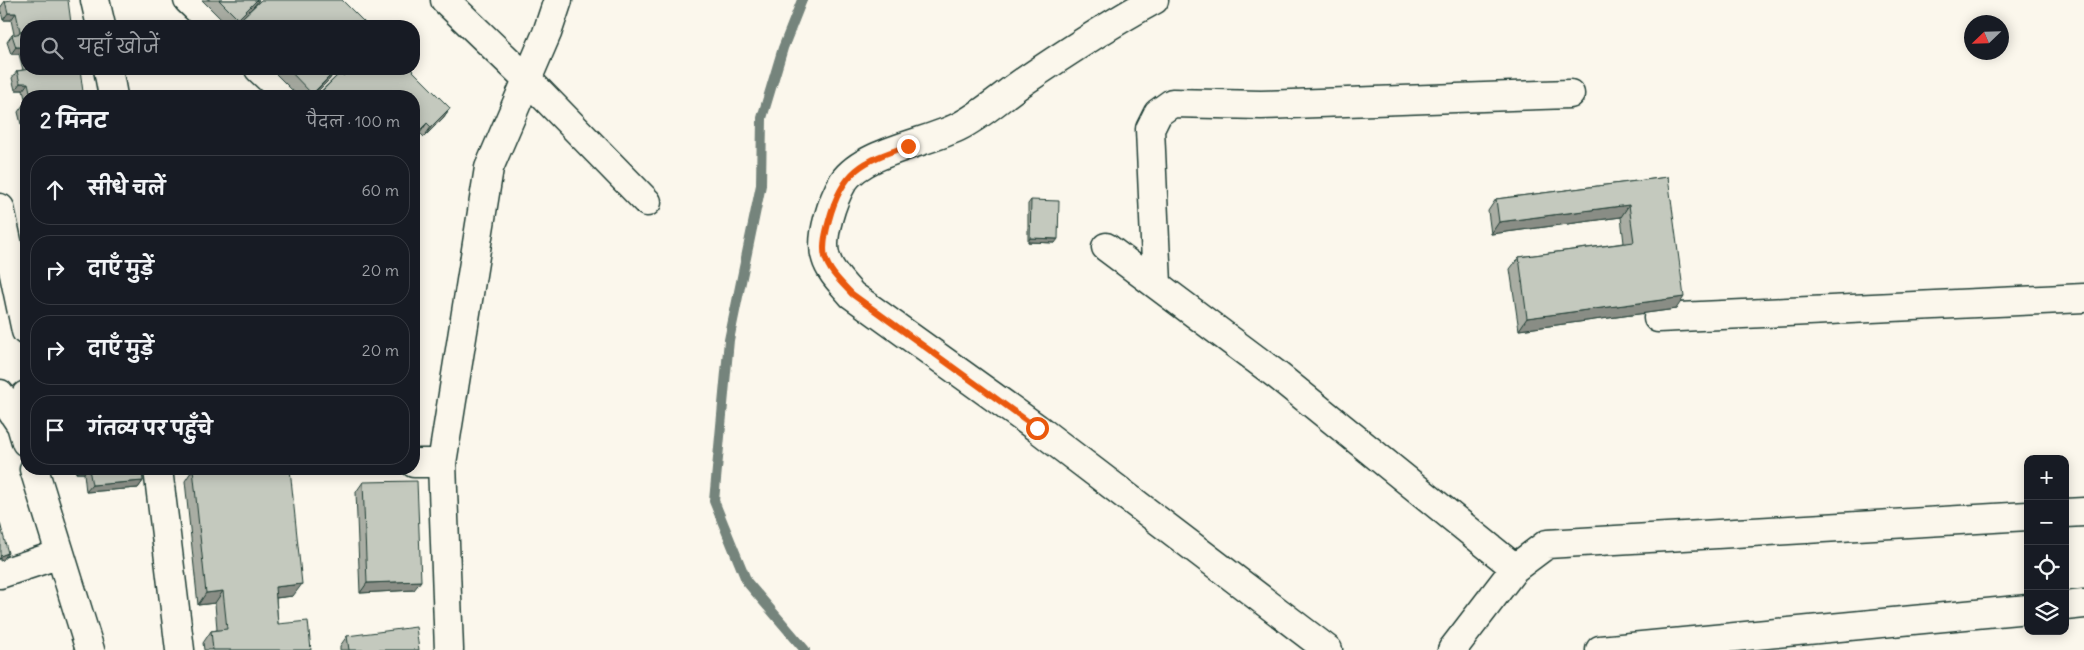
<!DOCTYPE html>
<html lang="hi">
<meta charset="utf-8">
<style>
body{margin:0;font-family:Delius,"Playpen Sans Deva",sans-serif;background:#242831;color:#f1f3f6}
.controls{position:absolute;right:15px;bottom:15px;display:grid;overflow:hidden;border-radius:10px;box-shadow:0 2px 12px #0003}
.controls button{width:45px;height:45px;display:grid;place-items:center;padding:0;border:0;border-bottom:1px solid #363941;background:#171b24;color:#f1f3f6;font:25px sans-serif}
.compass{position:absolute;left:1964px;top:15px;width:45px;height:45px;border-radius:50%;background:#171b24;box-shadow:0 2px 12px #0003;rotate:247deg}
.stop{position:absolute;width:15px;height:15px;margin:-11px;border:4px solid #ea580c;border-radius:50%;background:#fff}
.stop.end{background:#ea580c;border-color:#fff;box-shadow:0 1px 5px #0008}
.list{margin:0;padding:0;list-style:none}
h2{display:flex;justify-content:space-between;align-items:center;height:65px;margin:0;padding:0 20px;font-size:21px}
h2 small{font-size:16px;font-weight:400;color:#9ea1a6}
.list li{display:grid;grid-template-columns:32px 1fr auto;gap:15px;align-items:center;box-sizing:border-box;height:70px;margin:0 10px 10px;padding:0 10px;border:1px solid #363941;border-radius:20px}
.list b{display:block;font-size:19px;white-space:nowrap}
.list em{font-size:16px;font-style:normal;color:#9ea1a6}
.icon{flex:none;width:28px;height:28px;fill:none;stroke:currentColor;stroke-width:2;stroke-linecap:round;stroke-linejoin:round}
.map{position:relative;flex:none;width:2084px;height:650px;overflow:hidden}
.search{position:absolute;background:#171b24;box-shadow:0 2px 12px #0003;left:20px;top:20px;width:400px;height:55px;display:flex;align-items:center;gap:12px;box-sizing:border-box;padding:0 18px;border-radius:20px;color:#9ea1a6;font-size:19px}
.panel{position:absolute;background:#171b24;box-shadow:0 2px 12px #0003;left:20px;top:90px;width:400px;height:385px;border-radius:20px}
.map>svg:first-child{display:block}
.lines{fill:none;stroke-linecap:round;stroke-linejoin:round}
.stream{stroke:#74847b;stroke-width:10}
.street-casing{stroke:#1f3d34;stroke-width:31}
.street{stroke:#fbf7ec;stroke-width:28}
.wall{fill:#a9ada3;stroke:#1f3d34}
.shaded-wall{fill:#898d85;stroke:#1f3d34}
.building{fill:#c4c9be;stroke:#1f3d34}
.route{stroke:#ea580c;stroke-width:6}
</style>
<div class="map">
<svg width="2084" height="650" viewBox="0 0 2084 650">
<rect width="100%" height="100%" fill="#fbf7ec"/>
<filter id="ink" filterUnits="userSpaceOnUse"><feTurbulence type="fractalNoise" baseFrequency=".02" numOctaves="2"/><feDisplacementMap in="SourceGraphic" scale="10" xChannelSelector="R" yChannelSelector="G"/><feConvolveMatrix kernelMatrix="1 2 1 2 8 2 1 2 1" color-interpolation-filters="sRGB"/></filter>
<g filter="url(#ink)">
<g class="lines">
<!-- stream -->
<path class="stream" d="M802,0L783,48L762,118L761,185L729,340L714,501L747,582L805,650"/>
<!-- street casing -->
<g class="street-casing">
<path id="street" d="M95,0L101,26
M188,0L215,26
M445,0L527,79L647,202
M1154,0C1108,25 1064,54 1020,84C1000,98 980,116 958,127C926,143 863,152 843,182C833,199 819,238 826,258C830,272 842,283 852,295L1037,428L1328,650
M108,69L113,96
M259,69L288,96
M0,208L26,331
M1106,247L1277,375L1515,568
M1157,284L1150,129L1158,113L1172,103L1261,105L1570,94
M1658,318L2084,298
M0,394L21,425
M26,395L21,425L26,442
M414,463H442
M34,469L90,650
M158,469L180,650
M2065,513L2084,512
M0,574L60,554
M2065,606L2084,604
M449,650L442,463L489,168L547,33L558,0
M1452,650L1515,568L1547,544L2028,516
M1600,650L2028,609"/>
</g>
<!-- street -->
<use href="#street" class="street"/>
</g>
<!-- wall -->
<path class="wall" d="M202,0H259L255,5L234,26H228Z
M5,1L75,26H26V69L85,96H26V103L23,90H15L12,78L17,71L23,70L19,54H11L7,42L12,35L14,34L11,20H3L0,8Z
M240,20L368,26H236Z
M271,69H335L329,80L313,96H298Z
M350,69H411L450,108L443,118L424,137L420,133L414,139V96H316L340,73L343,76Z
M26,104V123L21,124L18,112L23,105Z
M26,142V159L25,160L23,148Z
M1668,177L1676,309L1519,330L1510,269L1519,257L1624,243L1621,217L1491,234L1488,211L1496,199Z
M1031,200L1055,243L1028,242V204Z
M75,469H142L143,481L138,488L86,492L84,473H76Z
M193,469L293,596L276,598L278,624L311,650H204L203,643L211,631L217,630L215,603L198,605L185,481Z
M363,482L414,590L360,593L356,492Z
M347,636L419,650H340V646Z"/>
<!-- shaded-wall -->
<path class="shaded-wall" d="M257,0H259L255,5L234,26H233L238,19Z
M8,13H16L11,20H3Z
M71,23L69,26H51Z
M26,30V37L15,39L20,31Z
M16,47H24L19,54H11Z
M336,70L329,80L313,96H311Z
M20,83H28L23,90H15Z
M83,92L80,96H60Z
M450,108L443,118L424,137L431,127Z
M26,116V123L21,124Z
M427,123L420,133L414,139V136Z
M1629,205L1621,217L1491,234L1499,222Z
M1030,238L1058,239L1055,243L1028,242Z
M1684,297L1676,309L1519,330L1527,318Z
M79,469H87L84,473H76Z
M143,481L138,488L86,492L92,485Z
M8,553L3,560L0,561V556Z
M421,581L414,590L360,593L367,583Z
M302,584L293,596L266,599L275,587Z
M223,591L215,603L198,605L206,593Z"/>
<!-- building -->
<path class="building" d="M12,0H68L71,23L51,26H26V30L20,31L16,13H8L5,1Z
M219,0H257L238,19Z
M261,0H342L368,26H246L240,20Z
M74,24L75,26H62Z
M26,32V57L24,47H16L12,35Z
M30,69H80L83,92L60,96H31L28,83H20L17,71Z
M288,69H335L336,70L312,94Z
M350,69H411L450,108L431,127L427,123L414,136V96H317L340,73L343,76Z
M84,94L85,96H71Z
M26,104V116L23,105Z
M1668,177L1684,297L1527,318L1519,257L1634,242L1629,205L1499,222L1496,199Z
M1031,200L1059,201L1058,239L1030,238Z
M89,469H142L143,481L92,485Z
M193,469H290L302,584L275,587L278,624L308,621L311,650H213L211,631L227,629L223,591L206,593Z
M417,481L421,581L367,583L363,482Z
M0,523L8,553L0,556Z
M416,627L419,650H349L347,636Z"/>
</g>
<g class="lines" filter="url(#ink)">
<!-- route -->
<path class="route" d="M908,146C862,161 842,171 829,220C826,231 822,246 825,257C829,272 843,284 852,294L1037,428"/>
</g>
</svg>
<div class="controls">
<button>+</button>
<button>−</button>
<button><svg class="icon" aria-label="locate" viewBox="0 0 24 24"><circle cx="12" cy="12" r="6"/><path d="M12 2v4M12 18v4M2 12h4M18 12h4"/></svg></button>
<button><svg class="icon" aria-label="layers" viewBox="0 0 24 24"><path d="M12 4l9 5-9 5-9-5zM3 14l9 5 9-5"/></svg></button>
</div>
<svg class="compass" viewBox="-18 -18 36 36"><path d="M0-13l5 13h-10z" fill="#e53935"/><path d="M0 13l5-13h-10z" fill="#9ea1a6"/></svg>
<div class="stop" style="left:1037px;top:428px"></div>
<div class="stop end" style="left:908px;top:146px"></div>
<div class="search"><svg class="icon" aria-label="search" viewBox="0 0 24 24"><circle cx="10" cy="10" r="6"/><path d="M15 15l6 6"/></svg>यहाँ खोजें</div>
<section class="panel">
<h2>2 मिनट<small>पैदल · 100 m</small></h2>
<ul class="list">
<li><svg class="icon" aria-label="ahead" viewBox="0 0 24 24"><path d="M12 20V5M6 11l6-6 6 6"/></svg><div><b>सीधे चलें</b></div><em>60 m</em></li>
<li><svg class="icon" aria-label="right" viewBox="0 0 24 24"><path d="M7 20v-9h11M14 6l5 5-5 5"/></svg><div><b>दाएँ मुड़ें</b></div><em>20 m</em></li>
<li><svg class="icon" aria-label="right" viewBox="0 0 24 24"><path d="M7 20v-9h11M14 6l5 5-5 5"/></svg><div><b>दाएँ मुड़ें</b></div><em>20 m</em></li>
<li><svg class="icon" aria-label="arrive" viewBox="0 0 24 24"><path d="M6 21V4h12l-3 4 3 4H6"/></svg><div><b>गंतव्य पर पहुँचे</b></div></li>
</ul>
</section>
</div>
